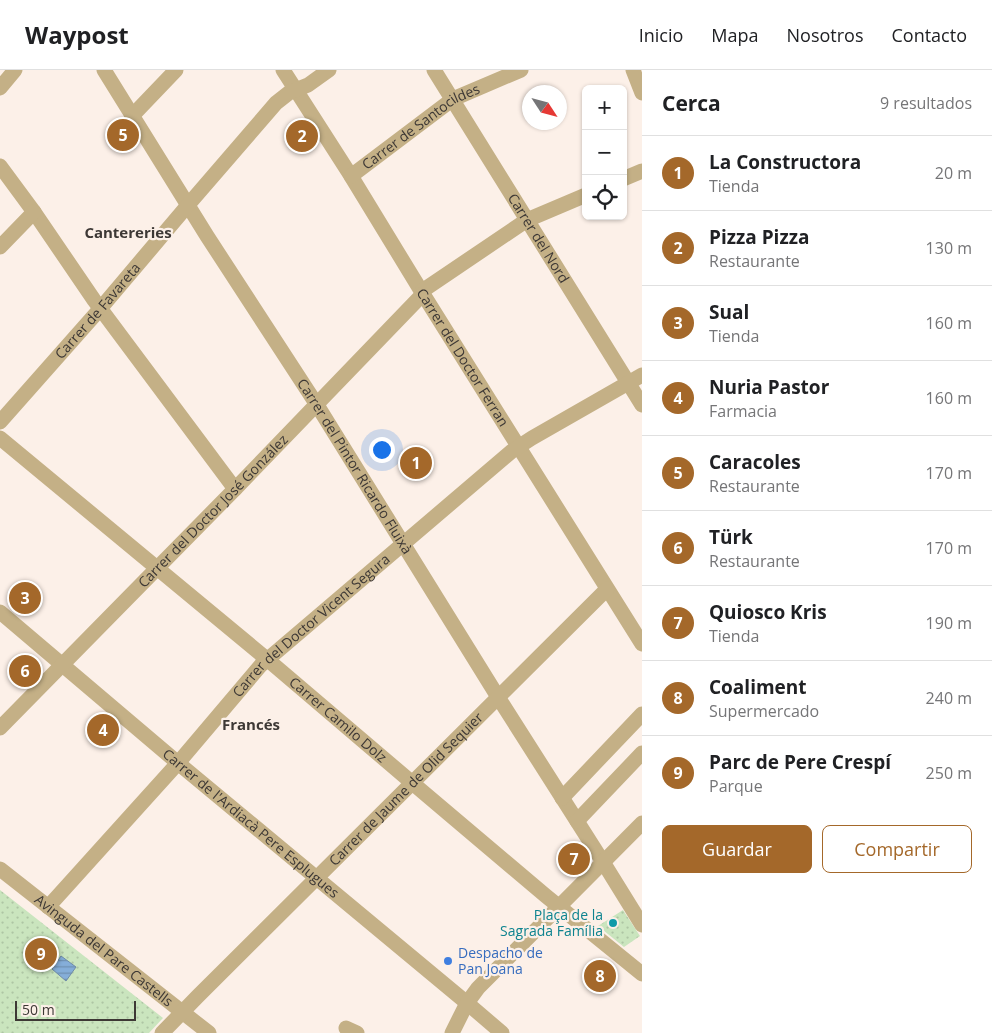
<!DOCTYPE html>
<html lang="es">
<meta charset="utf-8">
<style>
body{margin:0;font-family:"Open Sans",sans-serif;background:#f6f6f6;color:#202124}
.controls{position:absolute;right:15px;top:15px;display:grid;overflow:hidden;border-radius:8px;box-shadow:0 1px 4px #0004}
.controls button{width:45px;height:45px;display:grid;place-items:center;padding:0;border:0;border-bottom:1px solid #e0e0e0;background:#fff;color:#202124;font:25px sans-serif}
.compass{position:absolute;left:522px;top:15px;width:45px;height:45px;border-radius:50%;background:#fff;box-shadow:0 1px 4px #0004;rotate:126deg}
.scale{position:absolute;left:15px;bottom:12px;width:121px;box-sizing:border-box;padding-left:5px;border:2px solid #3d3835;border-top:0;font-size:14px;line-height:18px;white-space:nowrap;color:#3d3835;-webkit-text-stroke:4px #fcf0e8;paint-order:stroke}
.you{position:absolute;left:381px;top:379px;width:18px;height:18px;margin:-12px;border:4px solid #fff;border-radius:50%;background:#1a73e8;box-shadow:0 0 0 8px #1a73e833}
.badge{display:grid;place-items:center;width:32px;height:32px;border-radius:50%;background:#a4682a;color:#fff;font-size:16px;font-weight:700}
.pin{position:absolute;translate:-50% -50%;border:2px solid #fff;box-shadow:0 1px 5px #0006}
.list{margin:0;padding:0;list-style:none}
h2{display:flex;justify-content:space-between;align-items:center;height:65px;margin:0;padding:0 20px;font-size:21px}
h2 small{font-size:16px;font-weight:400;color:#757577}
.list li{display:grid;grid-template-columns:32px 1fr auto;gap:15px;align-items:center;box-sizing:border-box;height:75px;padding:0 20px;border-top:1px solid #e0e0e0}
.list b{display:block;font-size:19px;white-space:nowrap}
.list p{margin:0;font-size:16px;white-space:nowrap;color:#757577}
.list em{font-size:16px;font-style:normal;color:#757577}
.actions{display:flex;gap:10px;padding:15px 20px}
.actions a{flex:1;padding:11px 0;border:1px solid #a4682a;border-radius:8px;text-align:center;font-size:18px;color:#a4682a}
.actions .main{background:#a4682a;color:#fff}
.icon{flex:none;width:28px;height:28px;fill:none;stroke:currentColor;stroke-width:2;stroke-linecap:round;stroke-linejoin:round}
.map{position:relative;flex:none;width:642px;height:963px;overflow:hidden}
header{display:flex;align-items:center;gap:30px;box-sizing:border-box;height:70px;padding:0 25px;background:#fff;border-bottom:1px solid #e0e0e0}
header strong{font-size:24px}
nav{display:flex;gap:28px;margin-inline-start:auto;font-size:18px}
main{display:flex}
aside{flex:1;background:#fff}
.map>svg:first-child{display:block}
.grass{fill:url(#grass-dots)}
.water{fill:url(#water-rules);stroke:#6f8ba8}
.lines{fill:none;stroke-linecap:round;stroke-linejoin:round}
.minor{stroke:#c4b086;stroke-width:15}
.culture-dot{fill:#0f9aa8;stroke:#fcf0e8;stroke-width:2}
.shop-dot{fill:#3f7fe0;stroke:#fcf0e8;stroke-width:2}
.labels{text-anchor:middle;stroke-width:4.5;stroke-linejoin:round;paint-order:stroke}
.street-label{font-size:14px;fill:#3d3835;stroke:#fcf0e8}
.culture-label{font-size:14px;fill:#0d838f;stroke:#fcf0e8;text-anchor:end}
.shop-label{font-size:14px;fill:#366cbe;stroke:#fcf0e8;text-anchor:start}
.neighbourhood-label{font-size:15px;font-weight:bold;fill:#3d3835;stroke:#fcf0e8}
</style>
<header>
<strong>Waypost</strong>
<nav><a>Inicio</a><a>Mapa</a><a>Nosotros</a><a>Contacto</a></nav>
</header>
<main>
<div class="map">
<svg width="642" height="963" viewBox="0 0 642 963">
<defs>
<pattern id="grass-dots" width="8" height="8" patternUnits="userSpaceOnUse" patternTransform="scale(1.25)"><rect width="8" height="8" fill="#cae5be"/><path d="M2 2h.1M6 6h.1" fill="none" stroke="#aec5a4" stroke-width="1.8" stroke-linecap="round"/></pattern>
<pattern id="water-rules" width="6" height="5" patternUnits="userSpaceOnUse" patternTransform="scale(1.25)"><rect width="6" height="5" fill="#85aed9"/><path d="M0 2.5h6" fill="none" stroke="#6e8fb1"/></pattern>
</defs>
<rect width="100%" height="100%" fill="#fcf0e8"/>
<!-- grass -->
<path class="grass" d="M0,820L163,948L149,963H0Z
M623,840L640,866L624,877L598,856Z"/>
<!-- water -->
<path class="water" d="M61,886L76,897L66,911L52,899Z"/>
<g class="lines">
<!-- minor -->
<g class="minor">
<path id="s1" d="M104,0L207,166L317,335L498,627L603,792L642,855"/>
<path id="s2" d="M283,0L351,106L423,224L642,574"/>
<path id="s3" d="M434,0L642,335"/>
<path d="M633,0L642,23"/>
<path d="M0,18L15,0"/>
<path d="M132,46L176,0"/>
<path d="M0,96L34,142L94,230L235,419"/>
<path id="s4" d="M351,106L453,29L521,0"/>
<path d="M623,109L642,101"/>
<path d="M0,177L34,142"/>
<path d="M422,221L527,150L586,125"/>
<path id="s5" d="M0,352L100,239L188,135L276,33L290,22L308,15L329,0"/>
<path id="s6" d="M0,368L268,590L423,722L546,826L642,904"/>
<path id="s7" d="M0,542L178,693L467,933L502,963"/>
<path id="s8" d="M0,658L235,419L423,224"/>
<path d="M562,728L642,644"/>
<path d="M577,751L642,683"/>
<path id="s9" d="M0,799L209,963"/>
<path id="s10" d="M48,837L178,693L261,595L512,381L532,368L642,305"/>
<path d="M346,958L357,963"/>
<path id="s11" d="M162,963L198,926L607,519"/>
<path d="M452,963L467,933L478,918L642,753"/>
</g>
</g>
<!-- markers -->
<circle class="culture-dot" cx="613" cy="853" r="5"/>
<circle class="shop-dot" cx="448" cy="891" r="5"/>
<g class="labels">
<!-- street labels -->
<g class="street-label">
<text dy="5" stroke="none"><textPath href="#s4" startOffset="86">Carrer de Santocildes</textPath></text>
<text dy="5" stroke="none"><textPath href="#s3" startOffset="198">Carrer del Nord</textPath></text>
<text dy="5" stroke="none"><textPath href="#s5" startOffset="148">Carrer de Favareta</textPath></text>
<text dy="5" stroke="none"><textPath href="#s2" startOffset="339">Carrer del Doctor Ferran</textPath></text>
<text dy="5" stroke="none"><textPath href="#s1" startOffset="469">Carrer del Pintor Ricardo Fluixà</textPath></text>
<text dy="5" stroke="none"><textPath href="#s8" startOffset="304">Carrer del Doctor José González</textPath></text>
<text dy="5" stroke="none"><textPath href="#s10" startOffset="386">Carrer del Doctor Vicent Segura</textPath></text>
<text dy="5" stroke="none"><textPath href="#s6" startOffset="440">Carrer Camilo Dolz</textPath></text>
<text dy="5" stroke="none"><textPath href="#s11" startOffset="345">Carrer de Jaume de Olid Sequier</textPath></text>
<text dy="5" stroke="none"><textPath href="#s7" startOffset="328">Carrer de l'Ardiacà Pere Esplugues</textPath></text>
<text dy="5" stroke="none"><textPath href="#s9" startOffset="132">Avinguda del Pare Castells</textPath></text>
</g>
<!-- culture labels -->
<g class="culture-label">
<text x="603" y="850">Plaça de la<tspan x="603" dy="16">Sagrada Família</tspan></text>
</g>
<!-- shop labels -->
<g class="shop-label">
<text x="458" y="888">Despacho de<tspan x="458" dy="16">Pan Joana</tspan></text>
</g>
<!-- neighbourhood labels -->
<g class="neighbourhood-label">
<text x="128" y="168">Cantereries</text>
<text x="251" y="660">Francés</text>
</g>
</g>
</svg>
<div class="controls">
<button>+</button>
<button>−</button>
<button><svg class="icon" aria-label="locate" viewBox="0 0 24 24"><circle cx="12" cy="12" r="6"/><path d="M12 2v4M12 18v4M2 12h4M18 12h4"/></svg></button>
</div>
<svg class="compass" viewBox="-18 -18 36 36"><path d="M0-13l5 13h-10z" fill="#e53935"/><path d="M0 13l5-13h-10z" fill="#757577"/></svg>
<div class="scale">50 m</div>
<div class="you"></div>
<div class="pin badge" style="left:416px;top:393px">1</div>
<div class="pin badge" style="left:302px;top:66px">2</div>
<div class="pin badge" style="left:25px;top:528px">3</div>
<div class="pin badge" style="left:103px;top:660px">4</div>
<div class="pin badge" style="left:123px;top:65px">5</div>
<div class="pin badge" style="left:25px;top:601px">6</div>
<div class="pin badge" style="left:574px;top:789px">7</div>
<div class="pin badge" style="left:600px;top:906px">8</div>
<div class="pin badge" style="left:41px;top:884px">9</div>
</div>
<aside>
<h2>Cerca<small>9 resultados</small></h2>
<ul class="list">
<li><span class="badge">1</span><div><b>La Constructora</b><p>Tienda</p></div><em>20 m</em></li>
<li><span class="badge">2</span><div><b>Pizza Pizza</b><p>Restaurante</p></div><em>130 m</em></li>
<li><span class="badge">3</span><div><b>Sual</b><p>Tienda</p></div><em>160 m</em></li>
<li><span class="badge">4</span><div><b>Nuria Pastor</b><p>Farmacia</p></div><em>160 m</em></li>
<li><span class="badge">5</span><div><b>Caracoles</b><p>Restaurante</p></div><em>170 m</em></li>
<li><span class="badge">6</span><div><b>Türk</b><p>Restaurante</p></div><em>170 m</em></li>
<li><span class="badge">7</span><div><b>Quiosco Kris</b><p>Tienda</p></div><em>190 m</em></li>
<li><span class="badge">8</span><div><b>Coaliment</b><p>Supermercado</p></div><em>240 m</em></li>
<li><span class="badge">9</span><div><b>Parc de Pere Crespí</b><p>Parque</p></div><em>250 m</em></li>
</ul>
<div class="actions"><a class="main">Guardar</a><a>Compartir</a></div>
</aside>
</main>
